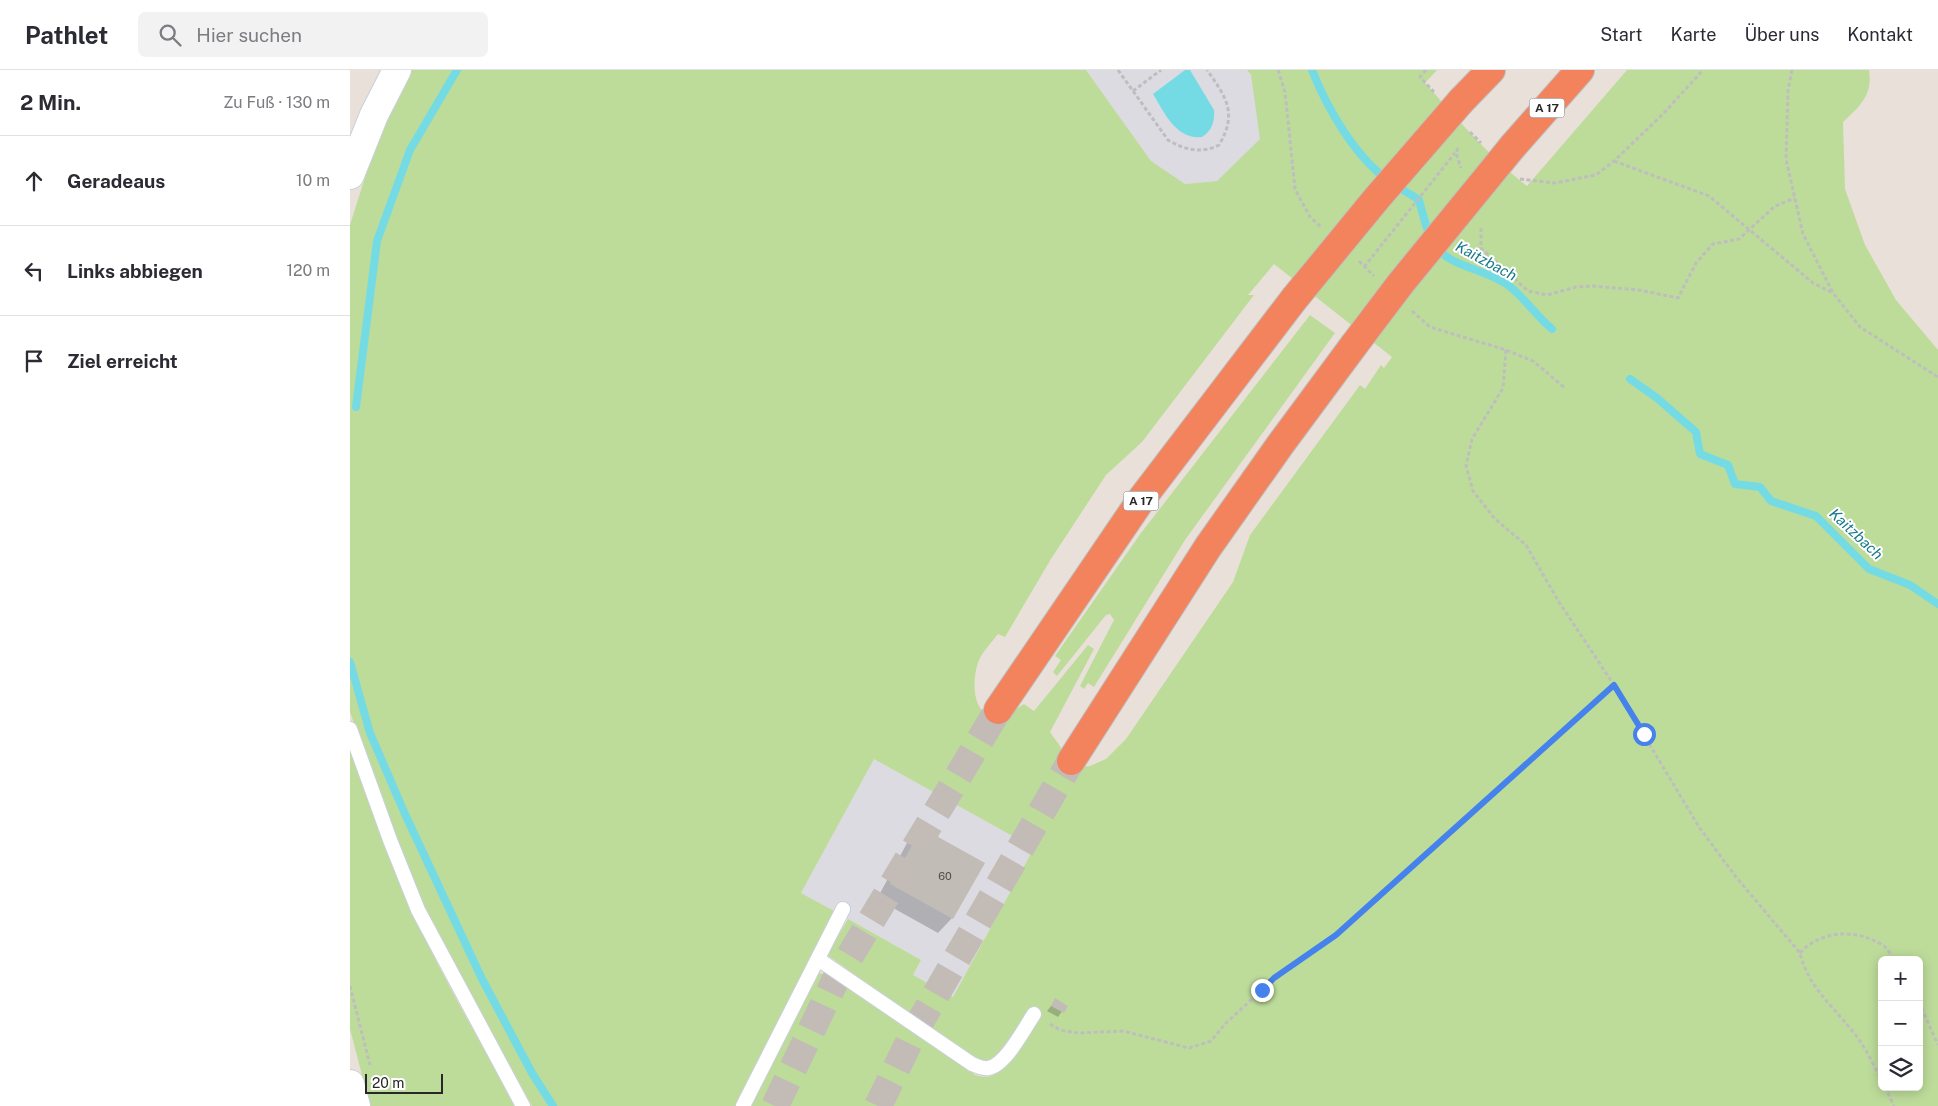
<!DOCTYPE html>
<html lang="de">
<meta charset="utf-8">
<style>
body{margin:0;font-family:"Public Sans",sans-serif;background:#f2f2f3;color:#2b2b33}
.controls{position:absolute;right:15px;bottom:15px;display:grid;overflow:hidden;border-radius:8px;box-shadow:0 2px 12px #0003}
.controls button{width:45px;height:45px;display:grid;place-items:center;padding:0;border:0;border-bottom:1px solid #e1e1e2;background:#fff;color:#2b2b33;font:25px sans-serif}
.scale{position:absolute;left:15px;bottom:12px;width:78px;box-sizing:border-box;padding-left:5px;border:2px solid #282828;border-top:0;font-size:14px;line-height:18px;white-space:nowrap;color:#282828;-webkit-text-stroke:4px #fff;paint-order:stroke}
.stop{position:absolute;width:15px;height:15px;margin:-11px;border:4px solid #4582ec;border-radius:50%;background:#fff}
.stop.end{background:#4582ec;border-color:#fff;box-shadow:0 1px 5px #0008}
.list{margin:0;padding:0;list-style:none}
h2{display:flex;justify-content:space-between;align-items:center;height:65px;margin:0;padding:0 20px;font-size:21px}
h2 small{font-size:16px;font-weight:400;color:#7c7c81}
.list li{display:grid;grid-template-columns:32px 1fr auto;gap:15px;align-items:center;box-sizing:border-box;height:90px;padding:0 20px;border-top:1px solid #e1e1e2}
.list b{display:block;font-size:19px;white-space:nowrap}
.list em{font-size:16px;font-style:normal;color:#7c7c81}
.icon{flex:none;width:28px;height:28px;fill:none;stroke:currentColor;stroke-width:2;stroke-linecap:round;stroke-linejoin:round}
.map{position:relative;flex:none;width:1588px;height:1036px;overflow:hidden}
header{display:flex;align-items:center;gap:30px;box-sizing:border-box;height:70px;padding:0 25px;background:#fff;border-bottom:1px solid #e1e1e2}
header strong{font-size:24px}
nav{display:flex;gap:28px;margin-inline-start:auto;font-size:18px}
.search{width:350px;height:45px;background:#f2f2f3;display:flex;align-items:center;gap:12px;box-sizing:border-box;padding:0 18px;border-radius:8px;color:#7c7c81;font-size:19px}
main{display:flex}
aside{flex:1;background:#fff}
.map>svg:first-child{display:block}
.industrial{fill:#dcdbe2}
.green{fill:#bddc9a;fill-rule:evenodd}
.water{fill:#74dbe5}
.shadow{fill:#0003}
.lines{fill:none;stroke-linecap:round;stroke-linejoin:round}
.stream{stroke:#74dbe5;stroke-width:8}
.building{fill:#c2bcb6}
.motorway-tunnel{stroke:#c2bbb6;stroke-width:28;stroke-dasharray:28 14;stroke-linecap:butt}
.service-casing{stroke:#c9cfd9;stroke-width:16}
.secondary-casing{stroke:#c9cfd9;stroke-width:30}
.motorway-casing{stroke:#bebebe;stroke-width:30}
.path{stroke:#bebebe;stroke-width:3;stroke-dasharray:4 2.5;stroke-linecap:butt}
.service{stroke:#fff;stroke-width:14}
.secondary{stroke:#fff;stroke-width:28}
.motorway{stroke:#f2835d;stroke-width:28}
.motorway-bridge-casing{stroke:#bebebe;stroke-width:30;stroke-linecap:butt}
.motorway-bridge{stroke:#f2835d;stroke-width:28}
.route{stroke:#4582ec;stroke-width:6}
.labels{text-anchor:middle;stroke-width:4;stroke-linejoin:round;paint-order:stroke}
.number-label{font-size:11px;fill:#4e4d4c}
.shield{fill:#fff;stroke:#686868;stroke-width:1}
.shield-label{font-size:12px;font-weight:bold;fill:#282828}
.water-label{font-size:15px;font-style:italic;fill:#17798d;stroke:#fff}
</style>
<header>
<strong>Pathlet</strong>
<div class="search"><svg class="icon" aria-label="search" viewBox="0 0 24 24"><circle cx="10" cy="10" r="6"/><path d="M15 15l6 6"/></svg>Hier suchen</div>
<nav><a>Start</a><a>Karte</a><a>Über uns</a><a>Kontakt</a></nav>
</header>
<main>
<aside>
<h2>2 Min.<small>Zu Fuß · 130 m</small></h2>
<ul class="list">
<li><svg class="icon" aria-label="ahead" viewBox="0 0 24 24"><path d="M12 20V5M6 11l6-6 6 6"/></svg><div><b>Geradeaus</b></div><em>10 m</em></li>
<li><svg class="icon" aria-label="left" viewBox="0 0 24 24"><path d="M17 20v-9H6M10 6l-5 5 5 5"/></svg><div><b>Links abbiegen</b></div><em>120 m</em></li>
<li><svg class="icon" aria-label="arrive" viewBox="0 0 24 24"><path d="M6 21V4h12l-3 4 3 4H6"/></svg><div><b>Ziel erreicht</b></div></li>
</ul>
</aside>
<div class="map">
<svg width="1588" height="1036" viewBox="0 0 1588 1036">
<rect width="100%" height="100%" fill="#e9e0da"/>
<!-- industrial -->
<path class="industrial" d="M736,0H897L901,5L911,69L867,111L834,114L801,91Z
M524,689L684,777L603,927L563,905L571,890L451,823Z"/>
<!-- green -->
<path class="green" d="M59,0H736L801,91L835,114L867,111L910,69L901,5L897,0H1087L1075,13C1107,48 1139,87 1177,116L1277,0H1519C1523,25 1510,36 1493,52L1495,119L1515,175L1546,230L1588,280V1036H401L469,903L486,907L524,931L625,1005C629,1006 634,1007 637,1007C658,1005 679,965 690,948L677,941C670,953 654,988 640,991C634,992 629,990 624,988L477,885L498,849L571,890L563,905L603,927L684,778L524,689L451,823L484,841L385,1036H182L76,843L44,767L0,642V155L34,47ZM924,194L1042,287L1034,298L1031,295L1015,319L1010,315L900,465L883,512L776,669L756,689L740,696L730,697L717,689L712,679L700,662L744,579L738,575L684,641L674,634C665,640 653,648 641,645C620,641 623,604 629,590C633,581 642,572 648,564L655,567L701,489L756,405L792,372L904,225H898ZM1532,890H1569V1017H1532Z
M960,245L985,263L835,470L744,617L738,613L734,619L730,616L764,550L760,544L756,545L707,606L703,602L711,590L705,586L791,463Z
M0,681C20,736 40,791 64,844C93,910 131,973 166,1036H20L0,959Z"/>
<!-- water -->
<path class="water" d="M835,0H840L864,40C865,51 862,61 852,67C826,70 814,42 803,24Z"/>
<!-- shadow -->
<path class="shadow" d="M572,759L602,848L588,863L527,829L557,773Z
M706,930L716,936L708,947L697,941Z"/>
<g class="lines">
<!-- stream -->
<path class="stream" d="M962,0C977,38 1005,87 1039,111C1048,118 1059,123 1069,130C1074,148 1078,170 1092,183C1107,197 1139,201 1158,215C1175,228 1186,246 1202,259
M1280,309L1307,328L1346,362L1350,384L1378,395L1385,414L1410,417L1421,431L1466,446L1519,499L1560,515L1588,534
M6,337L27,171L60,80L107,0
M0,592L20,663L55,744L132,909L182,1003L203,1036"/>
</g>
<!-- building -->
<path class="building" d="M572,758L635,793L603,849L540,814Z
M705,928L718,936L714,943L701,936Z"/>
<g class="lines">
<!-- motorway-tunnel -->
<path class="motorway-tunnel" d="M425,1036L486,909L648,640
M528,1036L563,964L721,691"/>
<!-- service casing -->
<g class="service-casing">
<path id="service" d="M0,659L40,770L68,840L173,1036
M468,889L622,994C627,996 632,999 638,998C655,996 674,959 684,944
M393,1036L493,839"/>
</g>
<!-- secondary casing -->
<g class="secondary-casing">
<path id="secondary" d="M0,105L24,45L47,0
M0,1014L6,1036"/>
</g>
<!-- motorway casing -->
<g class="motorway-casing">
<path id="motorway" d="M1111,31L1141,0
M1163,76L1230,0
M648,640L793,427L944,229
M721,691L858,477L930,375L1004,275"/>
</g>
<!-- path -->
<path class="path" d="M768,0L818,70C835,80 851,84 869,75C888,43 876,27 857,0
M928,0L935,22L945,119L960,147L971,157
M1076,0L1070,7L1084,22
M1442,0L1438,21L1436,89L1453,164L1483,223L1510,257L1588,307
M783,21L811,0
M1120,62L1131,73
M1108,78L1106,83L1111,98
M1264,91L1359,126L1463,213L1483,223
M1170,109L1205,113L1246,105L1264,91L1313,44L1353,0
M1131,158V178L1178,221L1197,225L1226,217L1242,216L1289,220L1328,228L1346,193L1363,174L1389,169L1425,136L1445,128
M1009,191L1024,206
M1014,197L1105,83
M1062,241L1080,257L1156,280L1183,291L1215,318
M1156,280L1153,318L1122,369L1116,396L1123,421L1145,449L1176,475L1209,532L1264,615L1349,757L1386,807L1450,883C1458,919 1489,941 1510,971C1518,983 1525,998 1532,1011
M1450,883C1469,862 1500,859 1525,871C1528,873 1533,874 1535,877C1539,880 1541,886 1544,890
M0,916L20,995
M1569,932L1588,975
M700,954L710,960L728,963L773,961L839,978L861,971L876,953L924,909L986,865L1264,615
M1535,1017L1544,1036"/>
<!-- service -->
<use href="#service" class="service"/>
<!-- secondary -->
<use href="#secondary" class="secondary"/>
<!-- motorway -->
<use href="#motorway" class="motorway"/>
<!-- motorway-bridge casing -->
<g class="motorway-bridge-casing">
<path id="motorway-bridge" d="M944,229L1027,128L1111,31
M1004,275L1051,213L1163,76"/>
</g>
<!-- motorway-bridge -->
<use href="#motorway-bridge" class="motorway-bridge"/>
</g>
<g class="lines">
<!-- route -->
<path class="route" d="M912,920L924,908L986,865L1264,615L1294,664"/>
</g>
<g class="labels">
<!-- number labels -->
<g class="number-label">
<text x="595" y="810">60</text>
</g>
<!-- shield labels -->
<g class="shield">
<rect x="1179.5" y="28.5" width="35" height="19" rx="4"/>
<rect x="773.5" y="421.5" width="35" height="19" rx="4"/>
</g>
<g class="shield-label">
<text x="1197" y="42">A 17</text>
<text x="791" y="435">A 17</text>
</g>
<!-- water labels -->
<g class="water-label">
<text transform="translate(1136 191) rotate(28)" y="5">Kaitzbach</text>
<text transform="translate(1506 464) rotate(43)" y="5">Kaitzbach</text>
</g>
</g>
</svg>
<div class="controls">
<button>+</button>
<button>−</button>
<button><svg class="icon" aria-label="layers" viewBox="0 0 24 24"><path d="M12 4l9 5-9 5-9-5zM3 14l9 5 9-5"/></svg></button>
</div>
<div class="scale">20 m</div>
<div class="stop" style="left:1294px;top:664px"></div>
<div class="stop end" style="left:912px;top:920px"></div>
</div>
</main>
